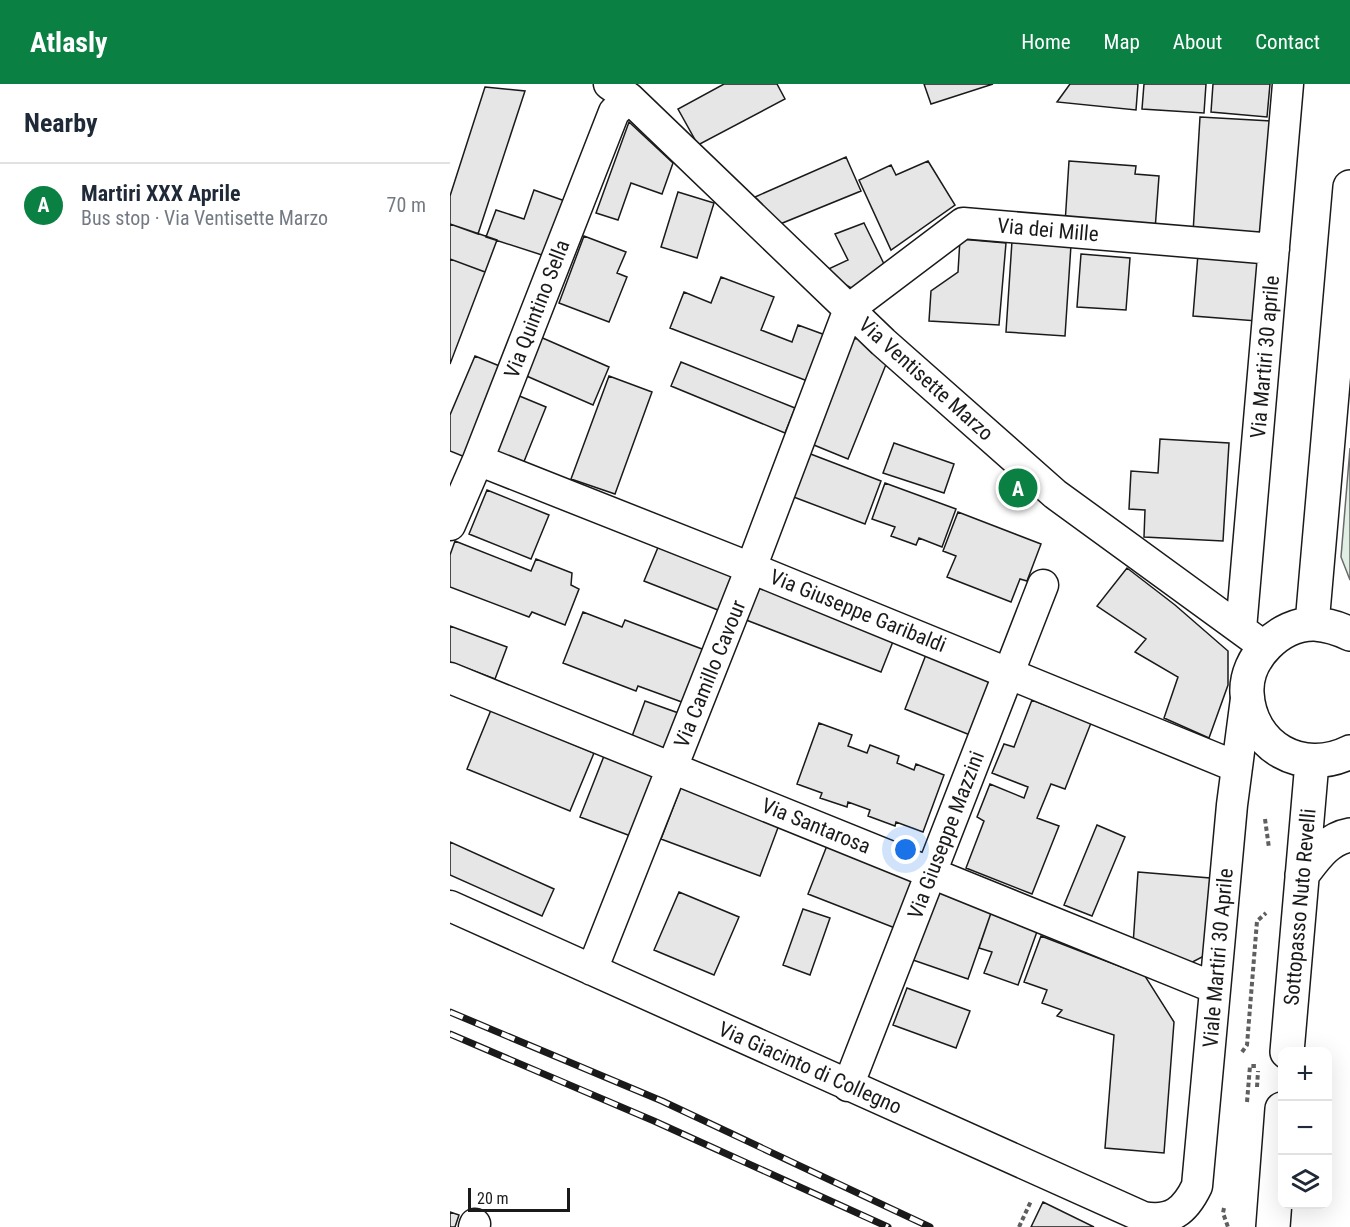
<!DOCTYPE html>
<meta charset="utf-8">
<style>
body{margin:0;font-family:"Roboto Condensed",sans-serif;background:#f6f6f7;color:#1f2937}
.controls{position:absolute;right:18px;bottom:18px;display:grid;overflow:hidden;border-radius:12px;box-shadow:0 6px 24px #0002}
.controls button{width:54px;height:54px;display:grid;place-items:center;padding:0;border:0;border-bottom:2px solid #e0e1e3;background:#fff;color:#1f2937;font:30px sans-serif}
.scale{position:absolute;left:18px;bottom:15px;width:102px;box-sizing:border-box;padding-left:6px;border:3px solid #1a1a1a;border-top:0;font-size:16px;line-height:21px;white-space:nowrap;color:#1a1a1a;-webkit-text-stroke:4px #fff;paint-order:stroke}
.you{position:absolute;left:456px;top:766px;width:21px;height:21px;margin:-15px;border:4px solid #fff;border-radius:50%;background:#1a73e8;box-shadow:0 0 0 9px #1a73e833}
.badge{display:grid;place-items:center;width:39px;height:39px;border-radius:50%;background:#0b8043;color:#fff;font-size:20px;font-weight:700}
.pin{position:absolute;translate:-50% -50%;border:3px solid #fff;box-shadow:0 2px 6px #0006}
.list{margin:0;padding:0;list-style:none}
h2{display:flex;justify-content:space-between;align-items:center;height:78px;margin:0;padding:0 24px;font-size:26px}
h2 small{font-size:20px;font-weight:400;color:#747a83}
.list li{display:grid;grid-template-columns:39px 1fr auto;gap:18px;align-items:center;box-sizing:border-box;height:84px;padding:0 24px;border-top:2px solid #e0e1e3}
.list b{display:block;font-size:22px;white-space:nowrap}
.list p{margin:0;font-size:20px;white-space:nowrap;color:#747a83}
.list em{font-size:20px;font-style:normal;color:#747a83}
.icon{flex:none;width:33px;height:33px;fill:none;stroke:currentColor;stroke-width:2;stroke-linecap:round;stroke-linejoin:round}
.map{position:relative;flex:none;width:900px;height:1143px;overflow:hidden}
header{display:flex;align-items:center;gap:36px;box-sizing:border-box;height:84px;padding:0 30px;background:#0b8043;color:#fff}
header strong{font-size:28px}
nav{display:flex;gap:33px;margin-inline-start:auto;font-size:21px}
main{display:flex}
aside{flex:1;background:#fff}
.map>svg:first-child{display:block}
.green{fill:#e0efe3;stroke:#6a6a6a;stroke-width:1.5}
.building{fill:#e6e6e6;stroke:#1a1a1a;stroke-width:1.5}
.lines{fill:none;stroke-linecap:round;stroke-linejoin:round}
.minor-casing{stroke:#1a1a1a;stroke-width:33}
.tertiary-casing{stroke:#1a1a1a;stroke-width:36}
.path{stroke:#5f5f5f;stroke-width:4;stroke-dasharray:4.5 3;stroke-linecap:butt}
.minor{stroke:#fff;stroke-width:30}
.tertiary{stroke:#fff;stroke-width:33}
.rail-casing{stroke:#1a1a1a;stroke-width:7}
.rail{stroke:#fff;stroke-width:4.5;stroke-dasharray:14;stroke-linecap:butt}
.labels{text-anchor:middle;stroke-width:4.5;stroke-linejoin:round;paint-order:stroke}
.street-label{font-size:21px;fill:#1a1a1a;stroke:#fff}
</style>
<header>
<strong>Atlasly</strong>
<nav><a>Home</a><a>Map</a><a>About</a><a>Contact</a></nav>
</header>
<main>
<aside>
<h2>Nearby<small></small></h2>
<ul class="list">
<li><span class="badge">A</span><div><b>Martiri XXX Aprile</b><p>Bus stop · Via Ventisette Marzo</p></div><em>70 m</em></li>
</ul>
</aside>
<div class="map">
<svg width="900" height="1143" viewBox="0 0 900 1143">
<rect width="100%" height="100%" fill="#fff"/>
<!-- green -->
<path class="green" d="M900,364V496L891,473Z"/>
<!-- building -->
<path class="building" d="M274,0H327L335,15L248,61L228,25Z
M474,0H543L481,20Z
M620,0H688L686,26L607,18Z
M694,0H756L754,29L692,25Z
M763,0H820L817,33L761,28Z
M35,3L75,7L28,150L0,140V112Z
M750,33L821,37L814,154L743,149Z
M179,38L223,79L212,110L181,99L168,136L146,129Z
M396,73L411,107L330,140L305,113Z
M478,77L505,121L441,166L409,96L441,81L446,91Z
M619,77L686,82L685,90L709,92L705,146L615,140Z
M84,106L115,117L95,172L36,153L46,126L74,135Z
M228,108L264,119L247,174L211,163Z
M414,139L435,182L405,206L372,188L398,176L385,150Z
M0,140L47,156L35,188L0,175Z
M134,152L176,168L167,189L177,193L159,238L109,219Z
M510,155L556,159L549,241L479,237L481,207L508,188Z
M562,157L621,161L615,252L556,248Z
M631,170L680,174L676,226L627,223Z
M748,170L813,175L807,237L743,232Z
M0,175L35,188L0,280Z
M271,193L324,213L311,246L342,258L348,241L378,252L360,298L220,244L234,208L261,219Z
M88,252L159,283L143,321L72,290Z
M414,253L437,278L398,375L359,359L400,256Z
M25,272L52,283L15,373L0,367V331Z
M231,278L345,324L335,349L221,302Z
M159,292L202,308L165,410L121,395Z
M67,311L96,323L73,380L44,368Z
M710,355L779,359L773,457L694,453L695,426L679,425L681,387L708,389Z
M444,359L504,380L494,409L433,389Z
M358,369L431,397L415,440L341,412Z
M435,399L506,425L492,463L469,454L466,461L441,452L445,443L422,435Z
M37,406L99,431L81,475L19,450Z
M508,428L591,460L577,497L570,495L561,518L497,493L506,472L493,467Z
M5,457L81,487L86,475L122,489L121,501L129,505L115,541L82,528L79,533L0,503V471Z
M209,461L287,492L273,528L194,497Z
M677,484L725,521L778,567V601L759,654L714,634L728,593L685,568L696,555L647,522Z
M306,496L446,550L431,588L291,534Z
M133,528L172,543L175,536L260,568L240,621L188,602L186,607L113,579Z
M0,542L57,563L45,595L0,578Z
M477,568L543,594L520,651L455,625Z
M582,616L641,639L615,705L601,700L587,734L609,742L582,810L516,784L534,737L527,733L540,700L574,714L578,703L542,689L554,660L564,663Z
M195,617L234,631L214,667L181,655Z
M41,626L144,669L120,727L17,685Z
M369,639L402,651L398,662L417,669L420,661L449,672L447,679L464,686L466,680L494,691L473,748L446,738L445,742L418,732L420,726L398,718L397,723L370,714L372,709L347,700Z
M154,672L209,693L186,754L130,733Z
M231,703L329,741L310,792L211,755Z
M647,741L675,753L642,832L614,821Z
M0,758L104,805L92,832L0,791Z
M378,759L465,792L445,844L358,810Z
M688,788L760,794L754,872L733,883L683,861Z
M488,807L542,826L518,895L463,876Z
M229,808L289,833L264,891L204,866Z
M353,825L380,834L360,891L333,881Z
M542,826L589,842L568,901L534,889L542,868L529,864Z
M591,852L695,892L724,938L714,1069L655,1064L664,951L607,932L612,926L592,919L597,906L574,898Z
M457,904L520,927L506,964L443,941Z
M593,1118L644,1143H581Z
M0,1128L9,1131L5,1143H0Z"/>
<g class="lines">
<!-- minor casing -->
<g class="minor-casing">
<path id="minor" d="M159,0L179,14L433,258L605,410L815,563
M28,376L301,484L787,683
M0,441L28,376L164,28L179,14
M791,545L838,0
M0,594L765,904
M0,822L693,1133C721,1138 735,1127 747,1102L782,721L797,607
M142,886L301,484L399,225L513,139L824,165
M398,1002L593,501
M24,1143L25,1140"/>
</g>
<!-- tertiary casing -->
<g class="tertiary-casing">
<path id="tertiary" d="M862,540L900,103
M900,550C888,544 878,541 865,540C830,539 795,574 797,609C800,663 852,692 900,668
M852,791C865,774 877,755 900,751
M837,968L862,678
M823,1143L832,1025"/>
</g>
<!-- path -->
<path class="path" d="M815,735L819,764
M792,968L797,961L807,837L816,829
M807,1003L808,987
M797,1018L800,982H807
M774,1124L773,1129L778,1143
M569,1143L581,1117"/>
<!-- minor -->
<use href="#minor" class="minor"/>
<!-- tertiary -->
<use href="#tertiary" class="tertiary"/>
<!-- rail casing -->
<g class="rail-casing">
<path id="rail" d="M0,928L212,1017L480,1143
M0,950L204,1037L438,1143"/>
</g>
<!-- rail -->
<use href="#rail" class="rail"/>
</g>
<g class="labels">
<!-- street labels -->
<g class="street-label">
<text transform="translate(598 146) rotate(5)" y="7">Via dei Mille</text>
<text transform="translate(87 225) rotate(-69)" y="7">Via Quintino Sella</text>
<text transform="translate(815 273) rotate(-85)" y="7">Via Martiri 30 aprile</text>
<text transform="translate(476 295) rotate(42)" y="7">Via Ventisette Marzo</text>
<text transform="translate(408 527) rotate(22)" y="7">Via Giuseppe Garibaldi</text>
<text transform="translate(260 590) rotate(-68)" y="7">Via Camillo Cavour</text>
<text transform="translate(366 742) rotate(22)" y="7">Via Santarosa</text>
<text transform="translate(496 751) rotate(-69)" y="7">Via Giuseppe Mazzini</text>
<text transform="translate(850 823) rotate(-85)" y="7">Sottopasso Nuto Revelli</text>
<text transform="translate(768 874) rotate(-85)" y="7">Viale Martiri 30 Aprile</text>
<text transform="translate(360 984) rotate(24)" y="7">Via Giacinto di Collegno</text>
</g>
</g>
</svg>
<div class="controls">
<button>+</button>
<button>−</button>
<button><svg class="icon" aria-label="layers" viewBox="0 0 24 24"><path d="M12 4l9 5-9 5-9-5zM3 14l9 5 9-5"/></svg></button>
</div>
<div class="scale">20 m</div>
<div class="you"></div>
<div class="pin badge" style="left:568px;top:404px">A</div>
</div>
</main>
